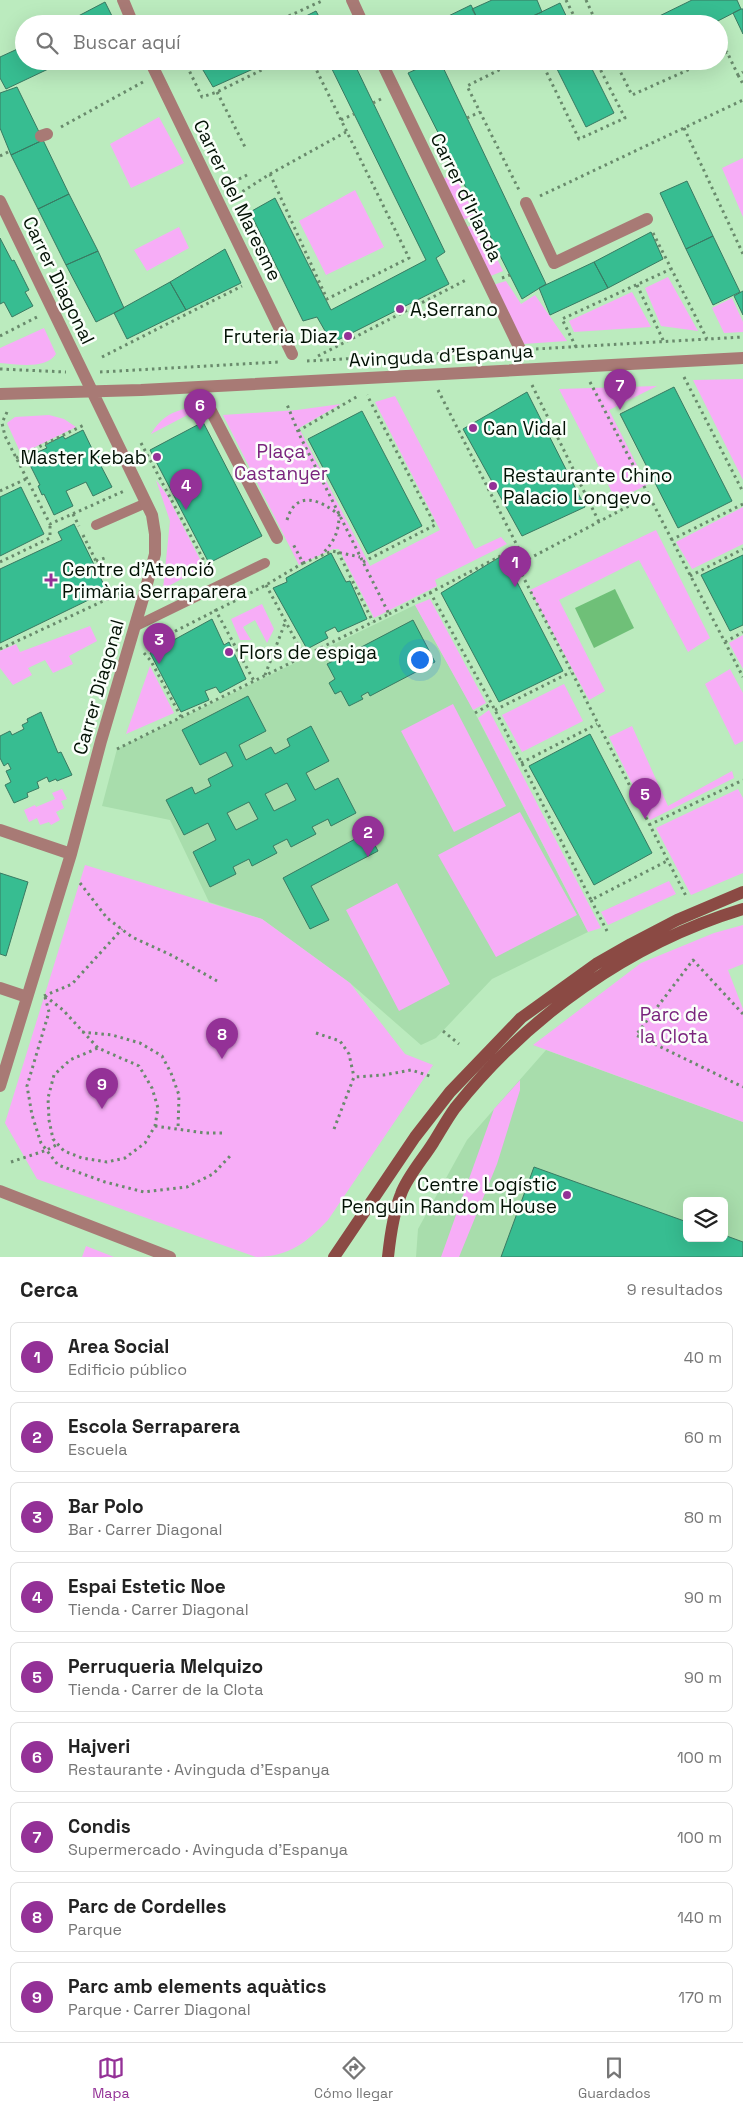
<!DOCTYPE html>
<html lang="es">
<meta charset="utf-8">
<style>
body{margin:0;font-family:"Space Grotesk",sans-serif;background:#f2f2f2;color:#222}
.controls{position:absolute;right:15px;bottom:15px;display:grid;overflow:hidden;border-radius:8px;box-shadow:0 5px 20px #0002}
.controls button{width:45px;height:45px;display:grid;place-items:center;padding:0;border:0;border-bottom:1px solid #e0e0e0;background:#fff;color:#222;font:25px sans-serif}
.you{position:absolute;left:419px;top:659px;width:18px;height:18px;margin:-12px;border:4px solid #fff;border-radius:50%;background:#1a73e8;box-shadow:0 0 0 8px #1a73e833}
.badge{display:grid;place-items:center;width:32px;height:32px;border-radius:50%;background:#943197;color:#fff;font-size:16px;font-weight:700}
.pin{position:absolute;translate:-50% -41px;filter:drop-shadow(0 1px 2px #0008)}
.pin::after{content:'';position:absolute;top:26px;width:18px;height:15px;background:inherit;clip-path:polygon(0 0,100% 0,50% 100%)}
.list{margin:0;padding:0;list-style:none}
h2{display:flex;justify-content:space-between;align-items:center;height:65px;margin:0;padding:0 20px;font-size:21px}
h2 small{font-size:16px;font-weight:400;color:#767676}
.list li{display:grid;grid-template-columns:32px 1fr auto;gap:15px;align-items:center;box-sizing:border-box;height:70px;margin:0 10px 10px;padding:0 10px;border:1px solid #e0e0e0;border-radius:8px}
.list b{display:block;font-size:19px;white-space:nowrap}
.list p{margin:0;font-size:16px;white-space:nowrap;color:#767676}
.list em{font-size:16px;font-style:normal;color:#767676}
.icon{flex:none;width:28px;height:28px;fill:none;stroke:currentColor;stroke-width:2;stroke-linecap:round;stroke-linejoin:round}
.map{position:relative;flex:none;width:743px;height:1257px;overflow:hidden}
.search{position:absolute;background:#fff;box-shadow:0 5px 20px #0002;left:15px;right:15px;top:15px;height:55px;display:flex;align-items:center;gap:12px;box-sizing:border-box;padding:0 18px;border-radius:28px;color:#767676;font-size:19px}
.sheet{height:785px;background:#fff}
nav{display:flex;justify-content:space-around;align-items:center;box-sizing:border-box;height:70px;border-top:1px solid #e0e0e0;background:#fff;font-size:14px;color:#767676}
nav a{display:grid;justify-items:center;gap:2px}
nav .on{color:#943197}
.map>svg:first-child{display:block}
.built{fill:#a8ddac;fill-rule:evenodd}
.green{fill:#f7adf7}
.water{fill:#6fc078}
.building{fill:#37bd91;stroke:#397a62;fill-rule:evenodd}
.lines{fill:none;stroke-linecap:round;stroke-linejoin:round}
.path{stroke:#698a6c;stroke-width:3;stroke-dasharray:2.5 4;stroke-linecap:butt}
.lane{stroke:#a87a75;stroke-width:10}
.street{stroke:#a87a75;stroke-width:12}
.secondary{stroke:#8b4a44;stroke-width:12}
.poi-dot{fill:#943197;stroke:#fafffa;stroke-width:2}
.labels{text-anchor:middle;stroke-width:5;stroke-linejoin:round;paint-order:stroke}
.street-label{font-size:19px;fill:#021104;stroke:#fafffa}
.poi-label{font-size:19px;fill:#021104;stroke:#fafffa;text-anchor:start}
.park-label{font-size:19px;fill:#7a247d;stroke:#fafffa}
</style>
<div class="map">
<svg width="743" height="1257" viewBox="0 0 743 1257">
<rect width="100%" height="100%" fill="#bbebbe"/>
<!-- built -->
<path class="built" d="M415,605L475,713L588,932L492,979L436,1038L421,1045L350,983L262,919L209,902L170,820L102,806L117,749Z
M546,1050L743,1122V1257H416L418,1229L467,1140ZM687,1201H724V1238H687Z"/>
<!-- green -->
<path class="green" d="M159,117L184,163L131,188L110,144Z
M743,158V217L722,168Z
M454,173L475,215L463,220L443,179Z
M355,190L384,247L326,275L299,221Z
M479,222L503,271L488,277L465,228Z
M179,227L189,248L147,271L134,250Z
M668,277L698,331L661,326L645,288Z
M506,281L521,304L535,295L567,341L523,344L493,285Z
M632,292L651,327L574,332L569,321Z
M732,298L743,322V332L724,333L712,308Z
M44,328L56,354C45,370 17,364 0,363V348Z
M743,379V480L693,380Z
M657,386L609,410L647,485L616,500L559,389Z
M395,396L475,549L501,537L507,544L435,580L437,586L374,618L339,549H333L299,565L223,415L297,410L341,404L299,428L370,566L440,530L375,402Z
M187,408L197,410L151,434C161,418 169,413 187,408Z
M49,415L64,419L76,427L21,454L7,423L15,417Z
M156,480L167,495L204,567L163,589L170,521Z
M743,507V544L692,569L676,542Z
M656,530L710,638L688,652L639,560L559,600L605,691L589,700L530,590Z
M430,599L486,703L473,710L415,605Z
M262,604L274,629L267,643L255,620L243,627L251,640H240L231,619Z
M90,626L97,641L69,656L73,664L53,673L45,660L28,668L32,675L13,685L0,668V651L16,644L20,652Z
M743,635V669L729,643Z
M150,666L174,713L126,734Z
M730,669L743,693V741L735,745L705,684Z
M564,684L583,721L522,752L502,715Z
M453,704L506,806L454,832L401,731Z
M489,710L601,928L588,932L478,718Z
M632,726L668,806L732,771L734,778L650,820L609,737Z
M62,789L67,799L61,801L64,808L56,812L60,820L51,825L49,822L40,825L37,818L29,822L24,810L35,805L36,807L55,799L52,793Z
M738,789L743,798V873L691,895L656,828Z
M520,812L577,915L496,957L438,855Z
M85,865L262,919L350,983L405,1054L433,1065L328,1220C307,1242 289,1257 256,1257L37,1179L5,1123Z
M669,881L676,894L608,925L601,912Z
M397,883L450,984L399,1011L346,910Z
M743,925V964L728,970L743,1009V1122L533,1045L641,963L714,933Z
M520,1080V1090L497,1164L459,1257H441L494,1109Z
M86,1246L114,1257H82Z"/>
<!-- water -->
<path class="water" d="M615,589L634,628L594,648L575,608Z"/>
<!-- building -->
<path class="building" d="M492,0H537L542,12L514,24H480L472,9Z
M692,0H737L741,9L712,24H643Z
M105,2L116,24H63Z
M560,3L570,24H535L531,17Z
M471,5L480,24H432Z
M741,9H743V34L733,13Z
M316,11L323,24H290Z
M24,46V61L63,62L6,89L0,78V57Z
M208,61H271L213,87L200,65Z
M328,61H353L445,252L436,258L449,284L332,343L317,317L303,321L250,212L275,198L331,310L426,260Z
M435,61H440L546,284L522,299L408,73Z
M553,61H588L614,113L586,127Z
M17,87L43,140L11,155L0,128V93Z
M43,140L69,194L38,209L11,155Z
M687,181L713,236L686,249L660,193Z
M69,194L98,251L66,265L38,209Z
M651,232L663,259L608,288L594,262Z
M713,236L740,292L713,305L686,249Z
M0,238L12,261L14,260L29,290L25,292L33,306L12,317L4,302L0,304Z
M225,249L241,283L186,310L170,282Z
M98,251L124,308L96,322L66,265Z
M594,262L608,288L550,315L539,288Z
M170,282L186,310L127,339L114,313Z
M743,291V315L734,296Z
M674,387L732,501L678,528L620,414Z
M527,392L585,507L522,536L463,429Z
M362,411L422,526L368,554L308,439Z
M203,422L262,536L209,563L150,450Z
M83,430L96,457L99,456L103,464L101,466L112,487L93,496L86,482L66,491L73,506L54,515L44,494L42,495L38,486L40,485L26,457L47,448L45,445L63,436L65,439Z
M21,487L44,534L0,556V497Z
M74,524L107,591L0,643V569L62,540L58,532Z
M331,553L346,582L350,581L367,619L338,632L335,627L325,632L328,638L307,649L273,588L287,582L286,578Z
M503,555L563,671L499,702L441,593Z
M743,555V625L730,631L701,575Z
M212,619L224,645L229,642L246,679L220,693L216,687L205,691L209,700L181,712L150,653Z
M413,620L435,662L370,696L368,692L361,696L363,699L349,706L341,691L335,694L329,683L335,679L327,664L341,657L343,661L350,657L348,654Z
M248,696L266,731L239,745L246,760L271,747L275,754L290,746L287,739L311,726L329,761L306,773L315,790L338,778L356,813L331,826L328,819L312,827L316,834L291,847L287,839L273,846L277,853L252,866L249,859L233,867L236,874L210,887L193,852L216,840L208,823L184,835L166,800L192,787L195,794L211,786L208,779L233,766L226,752L200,765L182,730ZM287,783L296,800L274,811L265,794ZM249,802L258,819L236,830L227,813Z
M41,712L58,753L61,752L72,775L57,781L56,779L49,782L47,777L37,782L39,788L27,793L28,797L14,803L5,785L11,782L6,771L11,769L8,763L4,766L0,758V736L10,731L12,735L24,729L22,725L28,722L27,719Z
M590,734L652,853L594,885L529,766Z
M368,832L378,851L311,886L329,920L310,929L283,878Z
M0,873L28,882L6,956L0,954Z
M534,1167L687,1222V1238H724V1235L743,1242V1257H501Z"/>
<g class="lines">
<!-- path -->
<path class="path" d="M566,0L578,24
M586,0L597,24
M271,24L324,0
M719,56L727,52L738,75L743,72
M187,61L185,62L202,97L217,92L280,61
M517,61L467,86L519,190
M541,61L579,139L625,118L596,61
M615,61L632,95L708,61
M738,75L743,84
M217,92L245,147
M373,103L381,99
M467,118L480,112
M341,120L354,114
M61,127L143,82
M684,128L743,254
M0,156L10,151
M270,174L346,132
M237,195L270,174L327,299L409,258L312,61
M236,196L235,181L249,174
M540,196L743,100
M474,219L481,216
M653,233L707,339
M502,278L510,275
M637,285L664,342
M0,336L37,317
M576,347L562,319L671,269
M536,349L743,337
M318,356L468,279
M102,357L242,286
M307,361L503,350
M0,369L66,372
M100,372L278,362
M684,377L743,492
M590,382L743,677
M532,385L599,522
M438,390L525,561
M7,412L2,423L5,436L50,524L124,491
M298,431L358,396
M141,443L210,572
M16,458L84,425
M0,491L28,478
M73,514L79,526
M287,520C296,489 321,500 339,515C339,532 334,542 322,554
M83,535L106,581
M671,540L743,504
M338,552L373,622
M96,561L105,558
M0,562L50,538V524
M363,562L435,525L367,395
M303,563L332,551L360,557
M517,565L623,509L648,497
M690,576L743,549
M266,585L304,656
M430,592L495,710L591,900L667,861
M215,609L254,681
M389,614L510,551L687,898
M725,642L743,632
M146,646L266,585L303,563L292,542
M0,649L129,589
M144,653L151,661L181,717
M265,675L285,623
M495,710L571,672
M475,713L491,704
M117,749L389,614L299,434L286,402
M521,763L597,724
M649,825L743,780
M80,883L107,918L132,937L173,956L217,981
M591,900L607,931
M44,996L72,984L122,929
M45,996L63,1010L98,1048L139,1066L152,1088L158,1108L155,1126L145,1143L125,1158L107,1162L82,1158L64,1151L53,1139L49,1120L48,1098L54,1075L70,1060L98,1048
M45,997L49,1012L27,1086L32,1115L41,1143L58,1165L105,1182L144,1192L187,1187L213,1174L231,1155
M743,1014L693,960L636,1035L743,1087
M443,1031L459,1044
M82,1032L112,1035L140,1043L162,1056L171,1073L179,1095L178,1129
M316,1033L340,1041L349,1054L354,1077
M155,1126L205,1133H226
M334,1129L354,1077L384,1075L411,1070L433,1077
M11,1162L47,1150L58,1144"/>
<!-- lane -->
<path class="lane" d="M96,525L146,503
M134,627L265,563"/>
<!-- street -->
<path class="street" d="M123,0L133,24
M352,0L363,24
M150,61L292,354
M381,61L520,349
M41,136L47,134
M0,201L152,515L155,534V554L144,595L101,741L71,854L0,1086
M526,203L554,263L647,219
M0,394L141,390L743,358
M208,405L277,538
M0,830L71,854
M0,988L27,997
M0,1191L170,1257"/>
<!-- secondary -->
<path class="secondary" d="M334,1257L415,1137L450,1092L521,1018L596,964L631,944L677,920L743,892
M388,1257C390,1238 394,1211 401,1194C407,1177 423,1159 433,1143C440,1132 447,1119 455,1108C528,1016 630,943 743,909"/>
</g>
<!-- markers -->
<g class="poi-dot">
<circle cx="400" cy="309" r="5"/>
<circle cx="348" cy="336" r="5"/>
<circle cx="473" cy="428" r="5"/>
<circle cx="157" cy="457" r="5"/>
<circle cx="493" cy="486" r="5"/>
<path d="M48.5 572.5h5v5h5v5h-5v5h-5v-5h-5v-5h5z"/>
<circle cx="229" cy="652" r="5"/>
<circle cx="567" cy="1195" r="5"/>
</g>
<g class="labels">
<!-- street labels -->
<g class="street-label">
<text transform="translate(467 197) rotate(64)" y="7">Carrer d'Irlanda</text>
<text transform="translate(238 200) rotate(64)" y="7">Carrer del Maresme</text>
<text transform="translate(59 280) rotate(64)" y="7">Carrer Diagonal</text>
<text transform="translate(441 355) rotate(-3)" y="7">Avinguda d'Espanya</text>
<text transform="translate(98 687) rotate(-74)" y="7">Carrer Diagonal</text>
</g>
<!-- poi labels -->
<g class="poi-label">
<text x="410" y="316">A,Serrano</text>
<text x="338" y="343" text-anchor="end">Fruteria Diaz</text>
<text x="483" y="435">Can Vidal</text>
<text x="147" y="464" text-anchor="end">Master Kebab</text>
<text x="503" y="482">Restaurante Chino<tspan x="503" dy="22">Palacio Longevo</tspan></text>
<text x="62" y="576">Centre d'Atenció<tspan x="62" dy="22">Primària Serraparera</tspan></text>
<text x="239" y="659">Flors de espiga</text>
<text x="557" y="1191" text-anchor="end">Centre Logístic<tspan x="557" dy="22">Penguin Random House</tspan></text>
</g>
<!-- park labels -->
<g class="park-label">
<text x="281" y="458">Plaça<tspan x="281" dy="22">Castanyer</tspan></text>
<text x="674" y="1021">Parc de<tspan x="674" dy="22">la Clota</tspan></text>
</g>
</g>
</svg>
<div class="controls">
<button><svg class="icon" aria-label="layers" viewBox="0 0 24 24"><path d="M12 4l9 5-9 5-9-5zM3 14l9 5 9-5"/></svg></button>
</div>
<div class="you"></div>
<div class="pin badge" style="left:515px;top:587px">1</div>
<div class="pin badge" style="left:368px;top:857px">2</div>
<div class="pin badge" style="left:159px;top:664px">3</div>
<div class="pin badge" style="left:186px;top:510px">4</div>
<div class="pin badge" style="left:645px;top:819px">5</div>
<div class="pin badge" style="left:200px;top:430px">6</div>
<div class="pin badge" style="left:620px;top:410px">7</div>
<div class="pin badge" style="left:222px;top:1059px">8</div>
<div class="pin badge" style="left:102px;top:1109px">9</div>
<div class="search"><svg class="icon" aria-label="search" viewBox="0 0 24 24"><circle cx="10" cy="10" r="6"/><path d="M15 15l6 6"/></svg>Buscar aquí</div>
</div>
<section class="sheet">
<h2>Cerca<small>9 resultados</small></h2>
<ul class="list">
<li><span class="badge">1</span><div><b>Area Social</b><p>Edificio público</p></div><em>40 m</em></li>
<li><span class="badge">2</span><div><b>Escola Serraparera</b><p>Escuela</p></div><em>60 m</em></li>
<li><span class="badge">3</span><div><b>Bar Polo</b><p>Bar · Carrer Diagonal</p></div><em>80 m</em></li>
<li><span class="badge">4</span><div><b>Espai Estetic Noe</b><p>Tienda · Carrer Diagonal</p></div><em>90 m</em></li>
<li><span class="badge">5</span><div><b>Perruqueria Melquizo</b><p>Tienda · Carrer de la Clota</p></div><em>90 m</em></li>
<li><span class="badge">6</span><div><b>Hajveri</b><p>Restaurante · Avinguda d'Espanya</p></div><em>100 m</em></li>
<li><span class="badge">7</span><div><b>Condis</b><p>Supermercado · Avinguda d'Espanya</p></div><em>100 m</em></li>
<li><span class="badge">8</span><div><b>Parc de Cordelles</b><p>Parque</p></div><em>140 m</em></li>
<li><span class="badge">9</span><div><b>Parc amb elements aquàtics</b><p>Parque · Carrer Diagonal</p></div><em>170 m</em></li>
</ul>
</section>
<nav>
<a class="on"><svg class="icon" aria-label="map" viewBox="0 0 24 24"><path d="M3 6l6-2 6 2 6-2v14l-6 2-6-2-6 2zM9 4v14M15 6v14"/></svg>Mapa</a>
<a><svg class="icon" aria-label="directions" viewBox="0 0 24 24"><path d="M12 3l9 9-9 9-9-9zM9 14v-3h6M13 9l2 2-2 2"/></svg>Cómo llegar</a>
<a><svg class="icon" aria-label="saved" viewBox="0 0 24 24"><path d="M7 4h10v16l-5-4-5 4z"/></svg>Guardados</a>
</nav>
